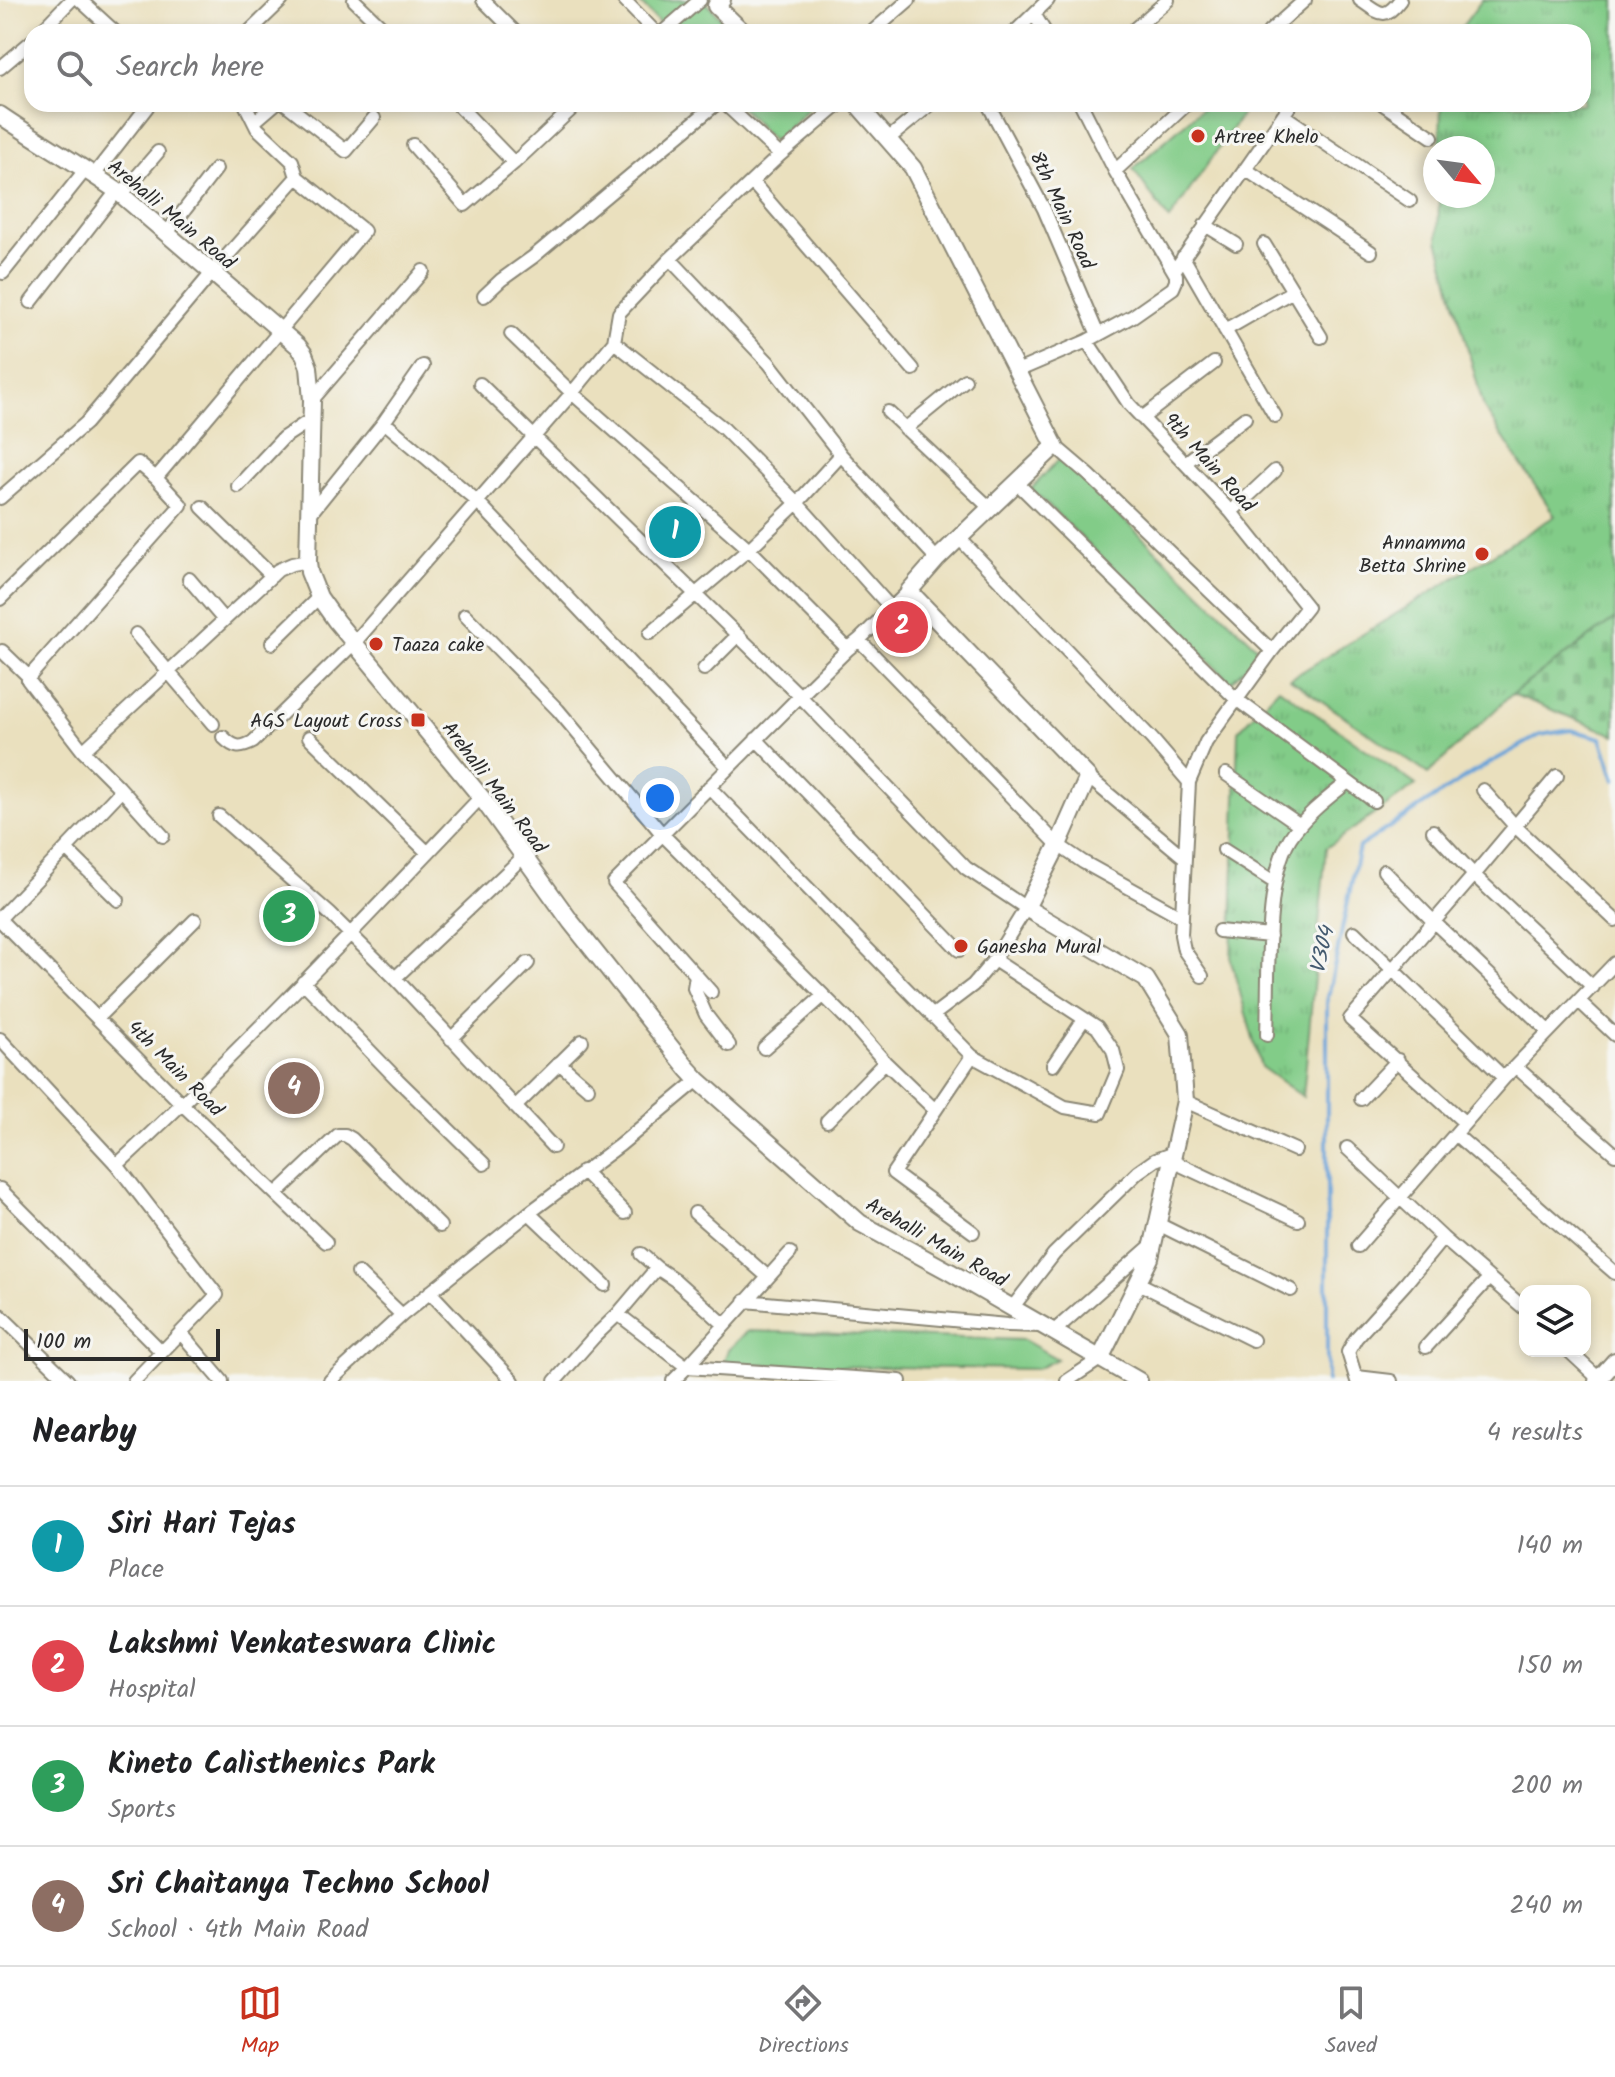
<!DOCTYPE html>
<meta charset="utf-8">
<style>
body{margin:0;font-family:Kalam,sans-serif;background:#f2f2f2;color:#202124}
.controls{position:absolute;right:24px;bottom:24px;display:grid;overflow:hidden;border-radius:16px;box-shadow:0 4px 12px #0003}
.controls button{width:72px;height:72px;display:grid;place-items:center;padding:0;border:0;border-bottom:2px solid #e0e0e0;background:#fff;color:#202124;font:40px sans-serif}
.compass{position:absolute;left:1423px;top:136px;width:72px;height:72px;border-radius:50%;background:#fff;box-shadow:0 4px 12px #0003;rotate:119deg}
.scale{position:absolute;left:24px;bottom:20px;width:196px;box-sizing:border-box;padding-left:8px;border:4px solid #2b2b2b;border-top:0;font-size:22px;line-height:28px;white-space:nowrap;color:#2b2b2b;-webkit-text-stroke:6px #f6f6f2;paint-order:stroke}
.you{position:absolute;left:660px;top:798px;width:28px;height:28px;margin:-20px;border:6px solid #fff;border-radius:50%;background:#1a73e8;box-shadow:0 0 0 12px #1a73e833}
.badge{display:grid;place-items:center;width:52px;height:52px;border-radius:50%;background:#c8321e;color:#fff;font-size:26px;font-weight:700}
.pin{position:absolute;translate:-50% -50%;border:4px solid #fff;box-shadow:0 2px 8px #0006}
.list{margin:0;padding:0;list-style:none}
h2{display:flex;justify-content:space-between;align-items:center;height:104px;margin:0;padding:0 32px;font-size:34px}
h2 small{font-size:26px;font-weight:400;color:#757577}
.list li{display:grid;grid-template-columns:52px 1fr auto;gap:24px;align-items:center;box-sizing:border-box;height:120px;padding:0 32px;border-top:2px solid #e0e0e0}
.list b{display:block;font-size:30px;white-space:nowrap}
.list p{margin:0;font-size:26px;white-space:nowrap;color:#757577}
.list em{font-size:26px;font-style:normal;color:#757577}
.icon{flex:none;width:44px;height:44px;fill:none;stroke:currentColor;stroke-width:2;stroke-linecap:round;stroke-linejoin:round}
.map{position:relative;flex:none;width:1615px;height:1381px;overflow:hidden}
.search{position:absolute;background:#fff;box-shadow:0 4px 12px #0003;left:24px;right:24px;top:24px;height:88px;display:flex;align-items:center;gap:20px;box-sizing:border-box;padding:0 28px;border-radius:24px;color:#757577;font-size:30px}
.sheet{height:584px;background:#fff}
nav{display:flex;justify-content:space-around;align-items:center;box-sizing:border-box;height:112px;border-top:2px solid #e0e0e0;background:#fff;font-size:22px;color:#757577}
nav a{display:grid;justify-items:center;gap:4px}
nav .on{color:#c8321e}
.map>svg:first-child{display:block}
.grass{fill:url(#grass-tufts);stroke:#567c5a;stroke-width:2}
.cemetery{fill:url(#cemetery-stones);stroke:#567c5a;stroke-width:2}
.green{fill:#82cc88;stroke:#567c5a;stroke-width:2}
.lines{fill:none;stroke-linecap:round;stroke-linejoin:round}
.stream{stroke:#69a3d8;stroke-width:4}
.minor-casing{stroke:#8a8674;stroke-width:16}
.tertiary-casing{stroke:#8a8674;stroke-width:20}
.minor{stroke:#fff;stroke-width:12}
.tertiary{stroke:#fff;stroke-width:16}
.poi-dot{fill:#c8321e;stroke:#f6f6f2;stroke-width:3}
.labels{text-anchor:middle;stroke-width:6;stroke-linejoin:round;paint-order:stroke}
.poi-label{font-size:20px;fill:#2b2b2b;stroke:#f6f6f2;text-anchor:start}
.street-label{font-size:20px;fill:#2b2b2b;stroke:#f6f6f2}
.water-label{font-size:22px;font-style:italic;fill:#445b70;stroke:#f6f6f2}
</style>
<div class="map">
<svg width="1615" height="1381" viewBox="0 0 1615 1381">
<defs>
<pattern id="grass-tufts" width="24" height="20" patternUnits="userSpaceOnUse" patternTransform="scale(2)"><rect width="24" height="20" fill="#82cc88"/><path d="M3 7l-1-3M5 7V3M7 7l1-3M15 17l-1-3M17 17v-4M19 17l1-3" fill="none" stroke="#70af76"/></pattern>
<pattern id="cemetery-stones" width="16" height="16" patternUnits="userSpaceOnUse" patternTransform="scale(2)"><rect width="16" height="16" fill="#82cc88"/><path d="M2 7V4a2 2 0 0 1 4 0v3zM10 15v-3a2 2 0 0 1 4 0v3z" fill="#70af76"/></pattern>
</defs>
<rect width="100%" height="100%" fill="#f6f6f2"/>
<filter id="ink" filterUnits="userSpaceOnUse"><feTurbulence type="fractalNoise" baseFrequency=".0125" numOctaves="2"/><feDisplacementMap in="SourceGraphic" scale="16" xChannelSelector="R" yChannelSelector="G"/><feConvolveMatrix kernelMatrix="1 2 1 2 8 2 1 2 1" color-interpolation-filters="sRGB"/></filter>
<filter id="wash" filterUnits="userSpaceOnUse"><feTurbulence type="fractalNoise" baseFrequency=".006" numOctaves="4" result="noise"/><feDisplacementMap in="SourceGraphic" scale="32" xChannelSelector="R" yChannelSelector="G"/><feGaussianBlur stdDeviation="1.8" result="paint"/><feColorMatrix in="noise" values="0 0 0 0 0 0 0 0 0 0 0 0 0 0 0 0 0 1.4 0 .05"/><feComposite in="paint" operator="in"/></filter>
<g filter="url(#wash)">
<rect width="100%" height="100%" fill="#eae0be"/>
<!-- grass -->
<path class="grass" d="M1482,0H1615V619L1512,694L1428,774L1290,679L1555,516L1484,408L1438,240L1439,196H1483V148H1440L1441,104H1583V32H1458Z
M1279,688L1416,785L1326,848L1303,1097L1261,1067L1231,961L1238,731Z"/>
<!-- cemetery -->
<path class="cemetery" d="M1615,619V735L1512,694Z"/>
<!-- green -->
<path class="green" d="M637,0H704L734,32H668Z
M738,104H813L774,142Z
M1207,104H1249L1169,220L1133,169Z
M1060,458L1261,651L1231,682L1031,489Z
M748,1331L1024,1340L1057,1359L1037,1369L722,1365L728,1350Z"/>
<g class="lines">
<!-- stream -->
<path class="stream" d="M1327,1381V1002L1359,847L1472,773L1540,735L1571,730L1601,738L1615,780"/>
</g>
</g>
<g filter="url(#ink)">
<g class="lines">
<!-- minor casing -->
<g class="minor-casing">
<path id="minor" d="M80,0L115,32
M354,0L387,32
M483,0L515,32
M624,0L655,32
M1360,0C1379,12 1384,22 1400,0
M1034,14L1045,32
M40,32L71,0
M249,32L282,0
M663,32L700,0
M872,32L909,0
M1015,32L1048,0
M1131,32L1168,0
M1269,32L1305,0
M0,68L32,41
M286,104L346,151L374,118
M457,104L514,163
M725,104L780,155
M988,104L1044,209L1098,335
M1383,104L1432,137
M1283,115L1410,201
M254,122L275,104
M888,139L931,104
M413,145L465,205L514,163L577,104
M1245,169L1371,252
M1115,171L1187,104
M94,175L147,107
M752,182L913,369
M121,195L158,152
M1205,225L1236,244
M166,234L216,169
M1264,244L1321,337
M1183,257L1275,416
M670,259L769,363L841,455L937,559
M1174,271L1291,104
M3,273L86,169
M484,296L501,280L533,257L716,104
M31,302L117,191
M1225,330L1293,291
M511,334L572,393L749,549L848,649
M1087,341L1129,404L1231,512L1307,607L1272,651L1206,742L1189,782
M614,342L724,429L797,503L891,608
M1017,371L1087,341L1133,316L1173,288L1176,281V275L1115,171L1081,104
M480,384L800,696L966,868L1026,908L994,960L973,985L932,1016
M312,400L423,271
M888,412L990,508
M1142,418L1214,363
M384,422L477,501L728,767
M905,429L965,380
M1055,446L1089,475L1272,651
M1185,463L1245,418
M1017,483L1236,699L1374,801
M238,486L283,438L312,419
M0,498L86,423L211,274L297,177L292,161L257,128L245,104
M202,507L272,576
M1231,512L1275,471
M310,514L384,422L423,366
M959,538L1152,739L1189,782L1185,858L1088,777
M189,579L224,620
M0,599L138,463L156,478L364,231L297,177
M465,615L558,710L663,835L852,1024L885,1062L935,1110
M650,633L749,549L797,503L841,455
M136,634L213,724
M859,640L1058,845L1083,862L1182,917
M272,643L319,597
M2,651L29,677
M704,669L738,635
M223,737C234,748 240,749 253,742L354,643L572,393L614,342L619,313L670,259L780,155L840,104
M309,737L428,853
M756,739L959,950
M83,751L278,570L292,564L308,561
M1226,774L1300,825
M119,787L163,836
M709,787L972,1056L1065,1107L1100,1113L1118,1070L1113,1050L1097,1027L994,960
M1483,790L1515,826L1615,920
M219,816L330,914L395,978L523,857
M1433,831L1474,875L1593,987
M66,849L118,900
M1224,850L1274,882
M1185,858L1181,935L1184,950L1202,976
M1384,871L1434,922L1548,1031
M0,918L117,795L119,787L83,751L28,680L29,677L181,505L156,478
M0,920L183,1105L326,1242
M1219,931L1270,936
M1354,932L1504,1078
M696,975L694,988L706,1015L729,1045
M395,978L553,1147
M303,982L398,1080L484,1164
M711,992L614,883L800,696L848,649L859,640L909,591
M1579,1001L1615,1035
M97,1018L195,920
M1267,1035C1269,983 1264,880 1290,838C1304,816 1328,798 1348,782
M0,1039L117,1165L217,1295L134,1381
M451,1039L528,963
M764,1048L823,996
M972,1056L893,1173L973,1232
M559,1063L588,1088
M1053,1065L1084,1019
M1516,1067L1615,1154
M1361,1099L1398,1060
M1185,1101L1295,1150
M515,1107L582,1041
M827,1121L885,1062
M1465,1123L1350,1019L1474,875L1557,776
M1456,1135L1615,1273
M1347,1148L1443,1238L1525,1309
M1172,1161L1298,1220
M117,1165C244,1048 362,922 481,797
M583,1171L625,1213
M0,1189L161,1351
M276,1194L338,1135H345L352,1139L440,1226
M529,1213L605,1285
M695,1213L768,1277
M1158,1224L1291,1290
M1358,1246L1504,1078L1615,963
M641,1254L657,1268
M358,1273L402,1315
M1138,1283L1253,1340
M430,1292L513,1381
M745,1301L1007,1325L1041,1326
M1012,1308L1054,1254L1138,1172L1155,1160L1174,1153
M618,1314L687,1367L900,1381
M0,1315L68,1381
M1053,1332L1154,1243
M181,1333L222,1381
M1426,1347L1489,1278
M1569,1351L1599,1379
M1357,1377L1391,1381
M330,1381L402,1315L529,1213L620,1145L698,1080
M555,1381L594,1337L618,1314L657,1268L675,1280L725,1325
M673,1381L687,1367L790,1253
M1067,1381L1100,1359
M1357,1381L1348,1352L1356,1338L1406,1283L1443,1238"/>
</g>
<!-- tertiary casing -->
<g class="tertiary-casing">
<path id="tertiary" d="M722,0L716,6L743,32
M857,104L913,168L1055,446L937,559L909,591L1088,777L1058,845L1026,908L1146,979L1180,1034L1185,1101L1150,1258L1100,1359
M0,115C38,141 79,164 117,191L298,346L304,354L309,367L312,400L308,561L309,572L319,597L336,621L481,797L571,922L688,1069L698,1080L860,1223L950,1272L1139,1381
M1597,1381L1615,1361"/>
</g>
<!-- minor -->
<use href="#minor" class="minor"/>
<!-- tertiary -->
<use href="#tertiary" class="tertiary"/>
</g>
</g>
<!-- markers -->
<g class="poi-dot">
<circle cx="1198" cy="136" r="8"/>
<circle cx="1482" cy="554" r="8"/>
<circle cx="376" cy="644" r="8"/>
<rect x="410" y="712" width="16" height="16" rx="4"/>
<circle cx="961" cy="946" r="8"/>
</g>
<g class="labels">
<!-- poi labels -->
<g class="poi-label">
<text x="1214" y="143">Artree Khelo</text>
<text x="1466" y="549" text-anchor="end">Annamma<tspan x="1466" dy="23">Betta Shrine</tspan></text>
<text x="392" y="651">Taaza cake</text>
<text x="402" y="727" text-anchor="end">AGS Layout Cross</text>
<text x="977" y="953">Ganesha Mural</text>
</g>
<!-- street labels -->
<g class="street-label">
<text transform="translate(1063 210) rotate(65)" y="7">8th Main Road</text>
<text transform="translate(172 214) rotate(40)" y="7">Arehalli Main Road</text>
<text transform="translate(1210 462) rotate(48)" y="7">9th Main Road</text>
<text transform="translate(495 787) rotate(53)" y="7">Arehalli Main Road</text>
<text transform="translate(176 1068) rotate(45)" y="7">4th Main Road</text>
<text transform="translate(937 1242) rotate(30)" y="7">Arehalli Main Road</text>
</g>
<!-- water labels -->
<g class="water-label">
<text transform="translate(1321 950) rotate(-78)" y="8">V304</text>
</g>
</g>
</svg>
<div class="controls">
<button><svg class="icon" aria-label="layers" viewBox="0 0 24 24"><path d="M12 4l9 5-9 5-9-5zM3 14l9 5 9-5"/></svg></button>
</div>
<svg class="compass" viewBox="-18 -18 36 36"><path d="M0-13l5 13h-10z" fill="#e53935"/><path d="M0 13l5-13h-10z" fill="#757577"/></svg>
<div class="scale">100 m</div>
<div class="you"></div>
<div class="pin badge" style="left:675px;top:532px;background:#0f9aa8">1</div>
<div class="pin badge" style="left:902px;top:627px;background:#e0444e">2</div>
<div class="pin badge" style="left:289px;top:916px;background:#2e9e5b">3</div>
<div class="pin badge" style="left:294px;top:1088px;background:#8d6e63">4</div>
<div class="search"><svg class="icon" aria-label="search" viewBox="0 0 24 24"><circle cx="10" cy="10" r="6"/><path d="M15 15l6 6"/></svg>Search here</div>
</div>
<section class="sheet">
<h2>Nearby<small>4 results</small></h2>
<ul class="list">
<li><span class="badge" style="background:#0f9aa8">1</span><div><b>Siri Hari Tejas</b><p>Place</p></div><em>140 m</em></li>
<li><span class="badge" style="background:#e0444e">2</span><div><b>Lakshmi Venkateswara Clinic</b><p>Hospital</p></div><em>150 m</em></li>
<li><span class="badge" style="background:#2e9e5b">3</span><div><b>Kineto Calisthenics Park</b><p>Sports</p></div><em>200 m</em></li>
<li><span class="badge" style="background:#8d6e63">4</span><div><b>Sri Chaitanya Techno School</b><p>School · 4th Main Road</p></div><em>240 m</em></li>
</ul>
</section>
<nav>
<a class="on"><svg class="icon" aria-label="map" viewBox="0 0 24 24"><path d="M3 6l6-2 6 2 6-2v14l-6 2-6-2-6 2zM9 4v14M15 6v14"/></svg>Map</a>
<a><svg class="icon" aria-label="directions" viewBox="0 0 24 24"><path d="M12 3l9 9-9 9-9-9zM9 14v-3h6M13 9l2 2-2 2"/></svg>Directions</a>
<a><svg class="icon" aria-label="saved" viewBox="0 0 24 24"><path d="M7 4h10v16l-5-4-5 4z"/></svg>Saved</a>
</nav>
